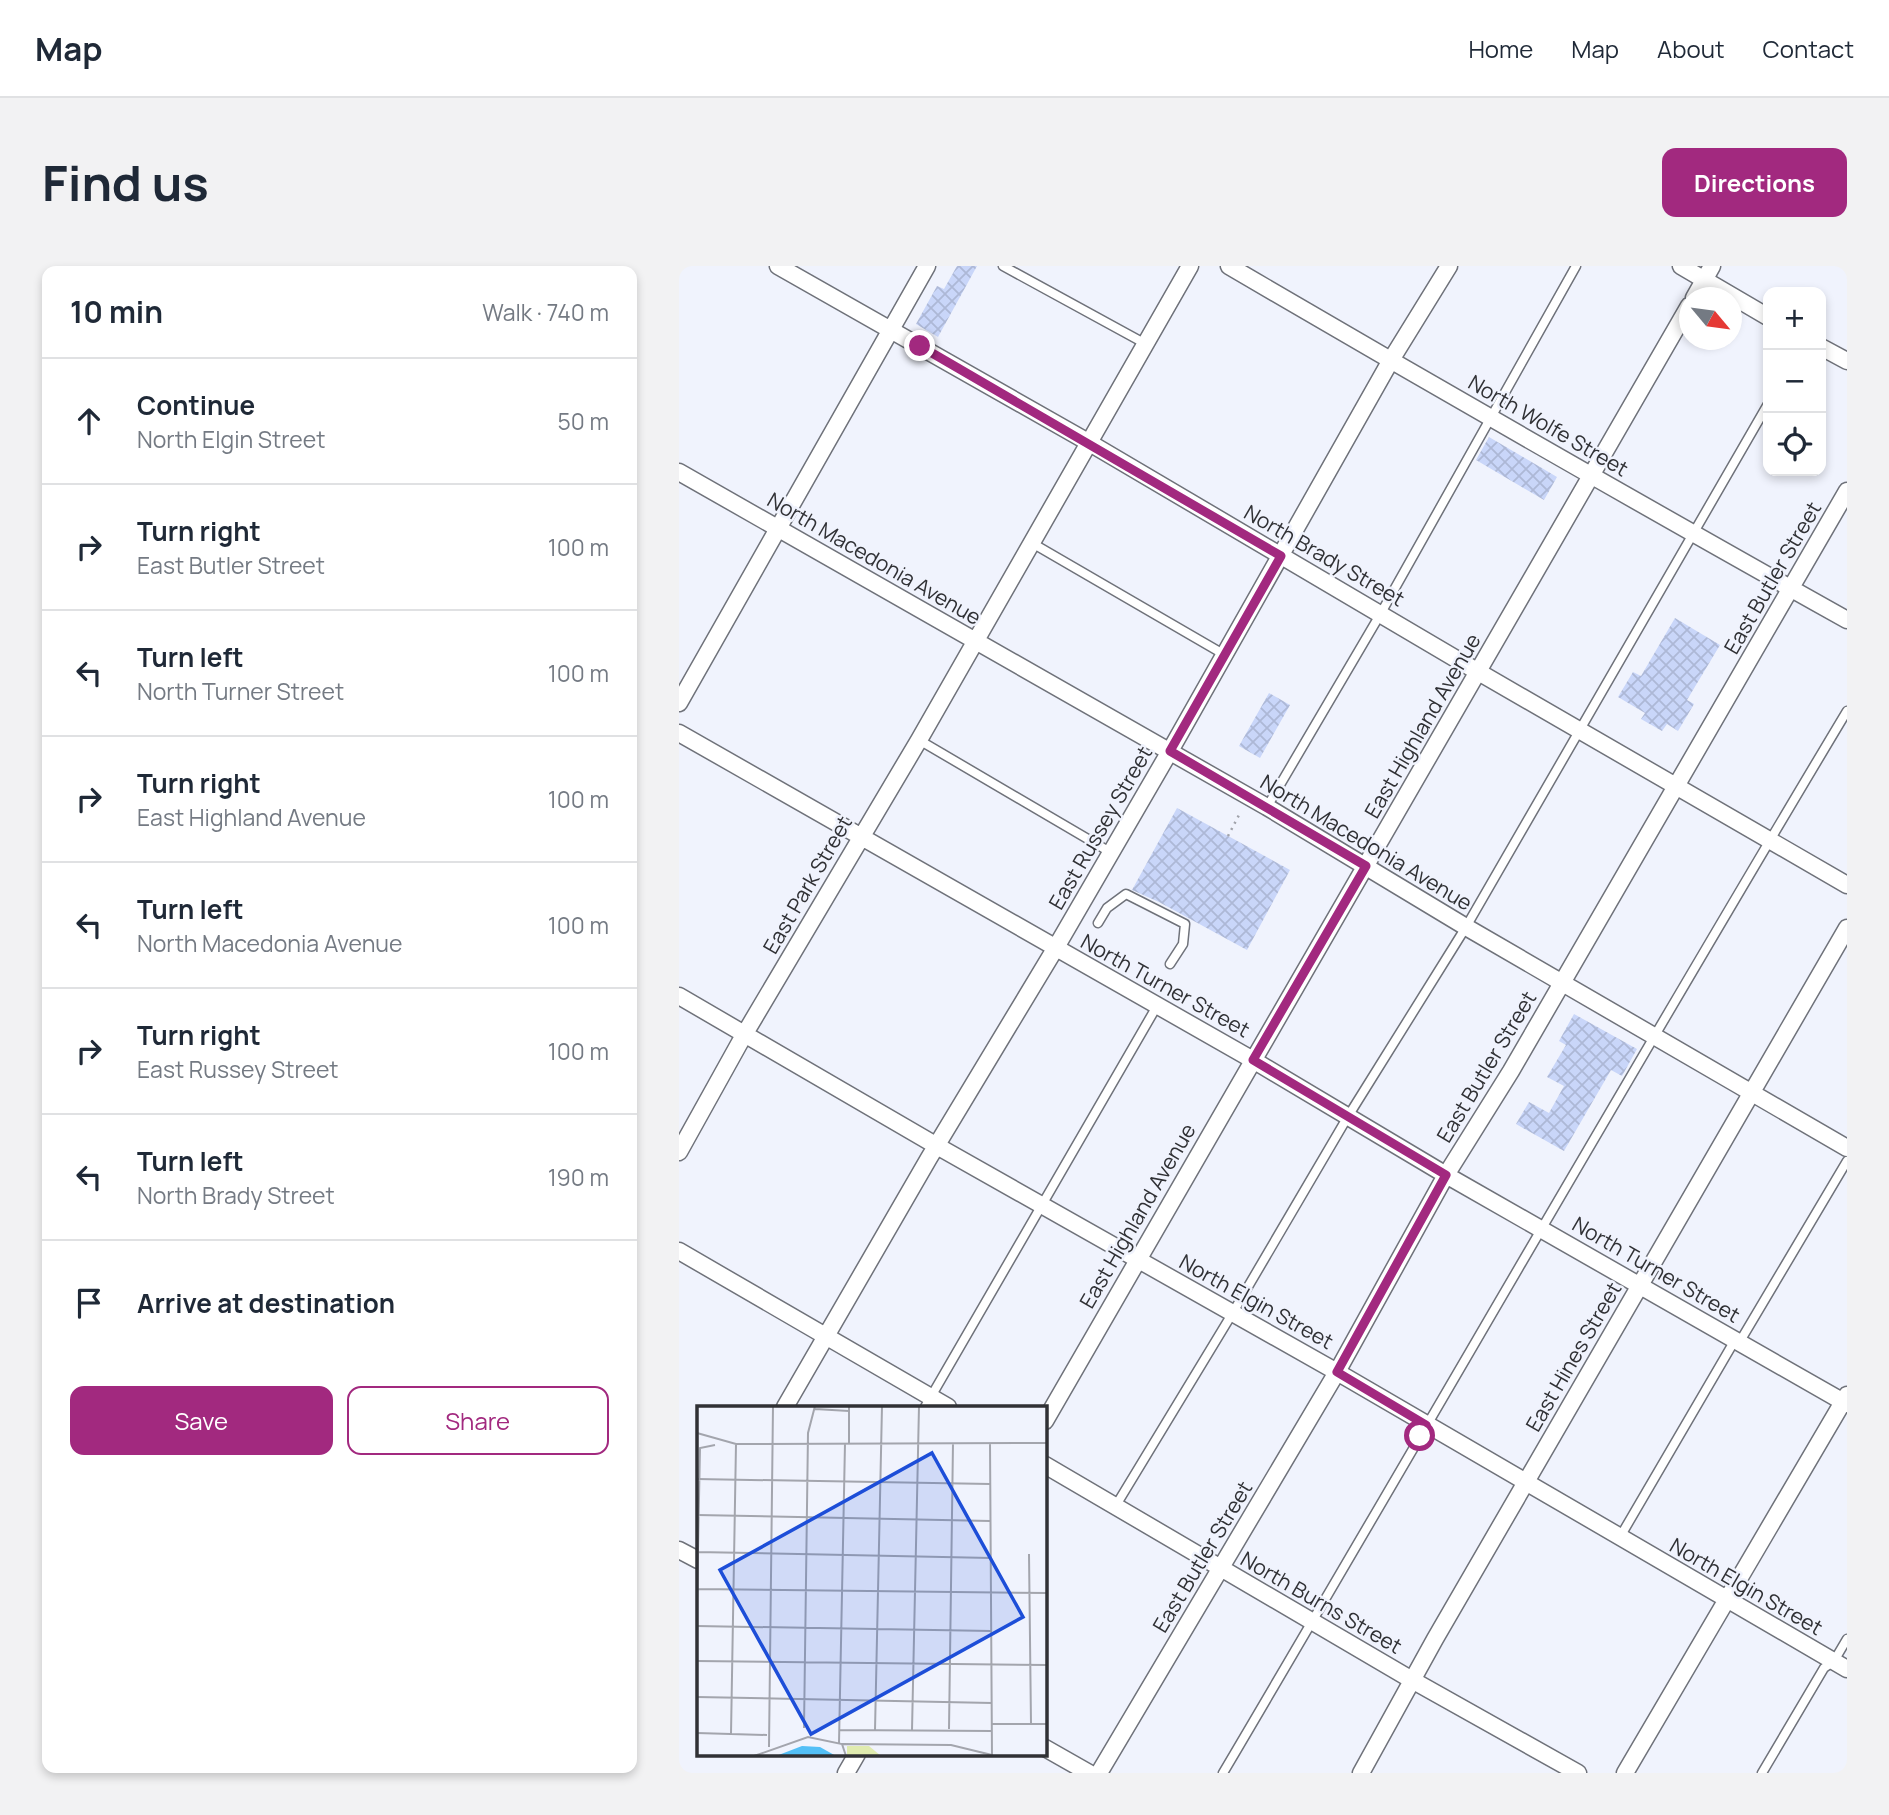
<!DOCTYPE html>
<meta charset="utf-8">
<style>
body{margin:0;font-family:Manrope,sans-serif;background:#f2f2f3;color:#1f2937}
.controls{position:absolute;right:21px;top:21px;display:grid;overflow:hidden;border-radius:14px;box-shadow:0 4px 10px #0003}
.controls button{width:63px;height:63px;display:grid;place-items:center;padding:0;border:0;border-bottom:2px solid #e0e1e3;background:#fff;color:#1f2937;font:35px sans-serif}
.compass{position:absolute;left:1000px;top:21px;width:63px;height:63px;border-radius:50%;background:#fff;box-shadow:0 4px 10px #0003;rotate:119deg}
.stop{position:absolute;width:21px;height:21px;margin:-16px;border:5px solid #a2297f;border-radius:50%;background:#fff}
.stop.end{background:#a2297f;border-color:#fff;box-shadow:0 2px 7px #0008}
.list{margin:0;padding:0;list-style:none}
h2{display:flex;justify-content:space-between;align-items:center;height:91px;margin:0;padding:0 28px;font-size:30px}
h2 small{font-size:23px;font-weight:400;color:#747a83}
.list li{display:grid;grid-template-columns:46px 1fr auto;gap:21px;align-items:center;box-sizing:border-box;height:126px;padding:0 28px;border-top:2px solid #e0e1e3}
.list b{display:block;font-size:26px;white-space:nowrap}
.list p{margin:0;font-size:23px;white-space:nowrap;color:#747a83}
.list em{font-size:23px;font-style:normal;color:#747a83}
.actions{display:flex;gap:14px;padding:21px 28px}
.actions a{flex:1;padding:16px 0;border:2px solid #a2297f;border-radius:14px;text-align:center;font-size:24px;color:#a2297f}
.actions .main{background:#a2297f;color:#fff}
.icon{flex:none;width:38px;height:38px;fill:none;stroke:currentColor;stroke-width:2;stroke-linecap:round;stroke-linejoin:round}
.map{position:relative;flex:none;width:1168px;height:1507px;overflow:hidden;border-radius:14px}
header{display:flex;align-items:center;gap:42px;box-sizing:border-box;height:98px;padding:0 35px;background:#fff;border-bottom:2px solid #e0e1e3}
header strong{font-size:33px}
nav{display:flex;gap:38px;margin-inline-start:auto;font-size:24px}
.intro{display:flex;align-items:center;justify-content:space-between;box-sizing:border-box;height:168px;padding:0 42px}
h1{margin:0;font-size:49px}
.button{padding:18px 32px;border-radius:14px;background:#a2297f;color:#fff;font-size:24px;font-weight:700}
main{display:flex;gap:42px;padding:0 42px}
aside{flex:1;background:#fff;border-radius:14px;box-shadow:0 4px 10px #0003}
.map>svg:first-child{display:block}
.building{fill:url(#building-cross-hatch)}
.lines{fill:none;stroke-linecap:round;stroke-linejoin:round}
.lane-casing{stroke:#6f727a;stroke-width:11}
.street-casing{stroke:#6f727a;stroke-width:19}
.path{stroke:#a0a2aa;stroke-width:2.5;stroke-dasharray:2 5;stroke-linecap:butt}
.lane{stroke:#fff;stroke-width:8}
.street{stroke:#fff;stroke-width:16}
.route{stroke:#a2297f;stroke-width:9}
.labels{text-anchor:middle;stroke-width:5;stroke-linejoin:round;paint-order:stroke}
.street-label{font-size:21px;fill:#303135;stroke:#f0f3fd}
.inset-road{fill:none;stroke:#a3a5ad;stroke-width:2}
.view{fill:#1d4ed8;fill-opacity:0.15;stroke:#1d4ed8;stroke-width:3.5}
.inset-edge{fill:none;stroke:#303135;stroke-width:3.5}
</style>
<header>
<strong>Map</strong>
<nav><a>Home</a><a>Map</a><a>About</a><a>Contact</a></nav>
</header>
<div class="intro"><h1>Find us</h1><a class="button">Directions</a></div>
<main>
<aside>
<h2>10 min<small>Walk · 740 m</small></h2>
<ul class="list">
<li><svg class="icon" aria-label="ahead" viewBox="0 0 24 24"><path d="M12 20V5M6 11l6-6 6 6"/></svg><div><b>Continue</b><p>North Elgin Street</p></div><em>50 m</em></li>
<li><svg class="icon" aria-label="right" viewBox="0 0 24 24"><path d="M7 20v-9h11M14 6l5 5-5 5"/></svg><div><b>Turn right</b><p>East Butler Street</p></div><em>100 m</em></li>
<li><svg class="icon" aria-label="left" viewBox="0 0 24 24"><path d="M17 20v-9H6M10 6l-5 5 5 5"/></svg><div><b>Turn left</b><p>North Turner Street</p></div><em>100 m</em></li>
<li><svg class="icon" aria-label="right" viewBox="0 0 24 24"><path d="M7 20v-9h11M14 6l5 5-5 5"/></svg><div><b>Turn right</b><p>East Highland Avenue</p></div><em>100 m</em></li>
<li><svg class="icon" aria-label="left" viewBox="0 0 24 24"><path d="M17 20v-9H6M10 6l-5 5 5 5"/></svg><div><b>Turn left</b><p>North Macedonia Avenue</p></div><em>100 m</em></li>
<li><svg class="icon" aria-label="right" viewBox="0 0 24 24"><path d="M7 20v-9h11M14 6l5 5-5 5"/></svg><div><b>Turn right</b><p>East Russey Street</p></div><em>100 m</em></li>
<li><svg class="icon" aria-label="left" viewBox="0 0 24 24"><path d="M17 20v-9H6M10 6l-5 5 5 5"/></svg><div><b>Turn left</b><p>North Brady Street</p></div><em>190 m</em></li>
<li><svg class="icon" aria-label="arrive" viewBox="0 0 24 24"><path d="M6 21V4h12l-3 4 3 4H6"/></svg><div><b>Arrive at destination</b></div></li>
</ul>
<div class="actions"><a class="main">Save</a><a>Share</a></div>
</aside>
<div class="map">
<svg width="1168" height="1507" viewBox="0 0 1168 1507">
<defs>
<pattern id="building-cross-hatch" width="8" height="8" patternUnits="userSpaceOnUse" patternTransform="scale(1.75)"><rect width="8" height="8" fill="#c9d6f9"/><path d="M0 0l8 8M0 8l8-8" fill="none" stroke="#adb8d6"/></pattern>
</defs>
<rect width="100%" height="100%" fill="#f0f3fd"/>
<!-- building -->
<path class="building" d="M278,0H298L259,71L237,58L258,20L265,23Z
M810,171L878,211L865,234L797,194Z
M996,352L1041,379L1008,434L1015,438L999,465L988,458L983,465L962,453L966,447L939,431L954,406L962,410Z
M590,427L611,439L581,492L560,480Z
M498,542L611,604L568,684L480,636L453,624Z
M895,748L958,783L943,810L932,804L885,885L837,858L850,836L870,847L885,820L868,811L887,779L880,775Z"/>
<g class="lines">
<!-- lane casing -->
<g class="lane-casing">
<path id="lane" d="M324,0L465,77
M353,277L546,389
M240,474L431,586
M588,541L702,347L897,0
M419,657L428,642L447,628L506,658L504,678L491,698
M1060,1077L1168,895
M246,1141L478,740
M436,1241L553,1048L668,852L787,661L1089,138
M941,1271L1056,1074
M544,1507C753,1153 957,797 1168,445
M1083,1507L1145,1402L1155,1395L1168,1373"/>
</g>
<!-- street casing -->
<g class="street-casing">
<path id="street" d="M99,0L409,176L784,397L1168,619
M550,0C755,120 961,238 1168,354
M1002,0L1089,51
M1015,32L1033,0
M1142,81L1168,95
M0,206L588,541L787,661L1168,882
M0,437L248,0
M0,467L574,794L767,909L1168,1138
M0,730L258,880L658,1106L1168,1403
M0,886L65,769L240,474L511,0
M0,985L269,1141
M106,1141L250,892L376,683L491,485L712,94L770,0
M366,1155L1010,40
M366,1199L733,1414L899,1507
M0,1284L19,1294
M366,1482L410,1507
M167,1507L178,1488
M420,1507L658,1106L767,909L832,805L1168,225
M682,1507L756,1373L1168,662
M946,1507L1168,1129"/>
</g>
<!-- path -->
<path class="path" d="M549,570L560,549"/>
<!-- lane -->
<use href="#lane" class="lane"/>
<!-- street -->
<use href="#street" class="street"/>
</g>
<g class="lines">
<!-- route -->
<path class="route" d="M241,80L602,290L491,485L687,600L574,794L767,909L658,1106L747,1159L741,1170"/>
</g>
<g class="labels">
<!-- street labels -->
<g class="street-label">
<text transform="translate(869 160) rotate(30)" y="7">North Wolfe Street</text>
<text transform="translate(645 290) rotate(30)" y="7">North Brady Street</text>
<text transform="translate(195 293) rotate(30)" y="7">North Macedonia Avenue</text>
<text transform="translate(1094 312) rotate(-60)" y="7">East Butler Street</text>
<text transform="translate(744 460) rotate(-60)" y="7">East Highland Avenue</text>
<text transform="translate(422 562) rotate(-60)" y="7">East Russey Street</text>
<text transform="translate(687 577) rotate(31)" y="7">North Macedonia Avenue</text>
<text transform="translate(129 619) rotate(-60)" y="7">East Park Street</text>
<text transform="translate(486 720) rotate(29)" y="7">North Turner Street</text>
<text transform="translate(808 801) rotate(-59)" y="7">East Butler Street</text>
<text transform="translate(459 950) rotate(-60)" y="7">East Highland Avenue</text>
<text transform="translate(977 1004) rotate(30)" y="7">North Turner Street</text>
<text transform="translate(577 1036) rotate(29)" y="7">North Elgin Street</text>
<text transform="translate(895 1091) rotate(-60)" y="7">East Hines Street</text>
<text transform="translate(524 1291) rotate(-59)" y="7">East Butler Street</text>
<text transform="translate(1067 1321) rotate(30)" y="7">North Elgin Street</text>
<text transform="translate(642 1337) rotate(30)" y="7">North Burns Street</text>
</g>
</g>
<!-- overview -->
<g transform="translate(18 1140)">
<rect width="350" height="350" fill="#f0f3fd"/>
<path d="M150,340H172L184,350H150Z" fill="#e0ebaf"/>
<path d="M105,340L123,341L139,350H79Z" fill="#53bff6"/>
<path class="inset-road" d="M118,3L152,5M0,27L39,38L350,37M152,37V0M293,37L295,350M0,73L293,78M0,109L293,115M0,146L294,152M332,148L334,318M0,183L350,187M0,194L3,42L18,39M0,220L294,225M0,255L350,259M0,291L295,297M295,318H350M107,322L111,27L118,0M252,323L256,37M143,324L295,325M178,324L185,0M215,324L222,0M0,327L70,329M34,328L39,38M142,337L148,37M145,338L254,339L295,349M72,341L76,0M57,350L111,331L145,338L149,350"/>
<path class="view" d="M235,47L326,211L114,328L23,164Z"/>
<rect width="350" height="350" class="inset-edge"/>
</g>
</svg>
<div class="controls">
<button>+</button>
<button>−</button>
<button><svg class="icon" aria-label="locate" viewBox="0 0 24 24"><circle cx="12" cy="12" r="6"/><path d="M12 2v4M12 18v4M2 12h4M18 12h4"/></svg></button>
</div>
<svg class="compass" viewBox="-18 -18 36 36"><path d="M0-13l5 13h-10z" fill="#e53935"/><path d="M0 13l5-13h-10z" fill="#747a83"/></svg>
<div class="stop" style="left:741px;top:1170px"></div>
<div class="stop end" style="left:241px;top:80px"></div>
</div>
</main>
